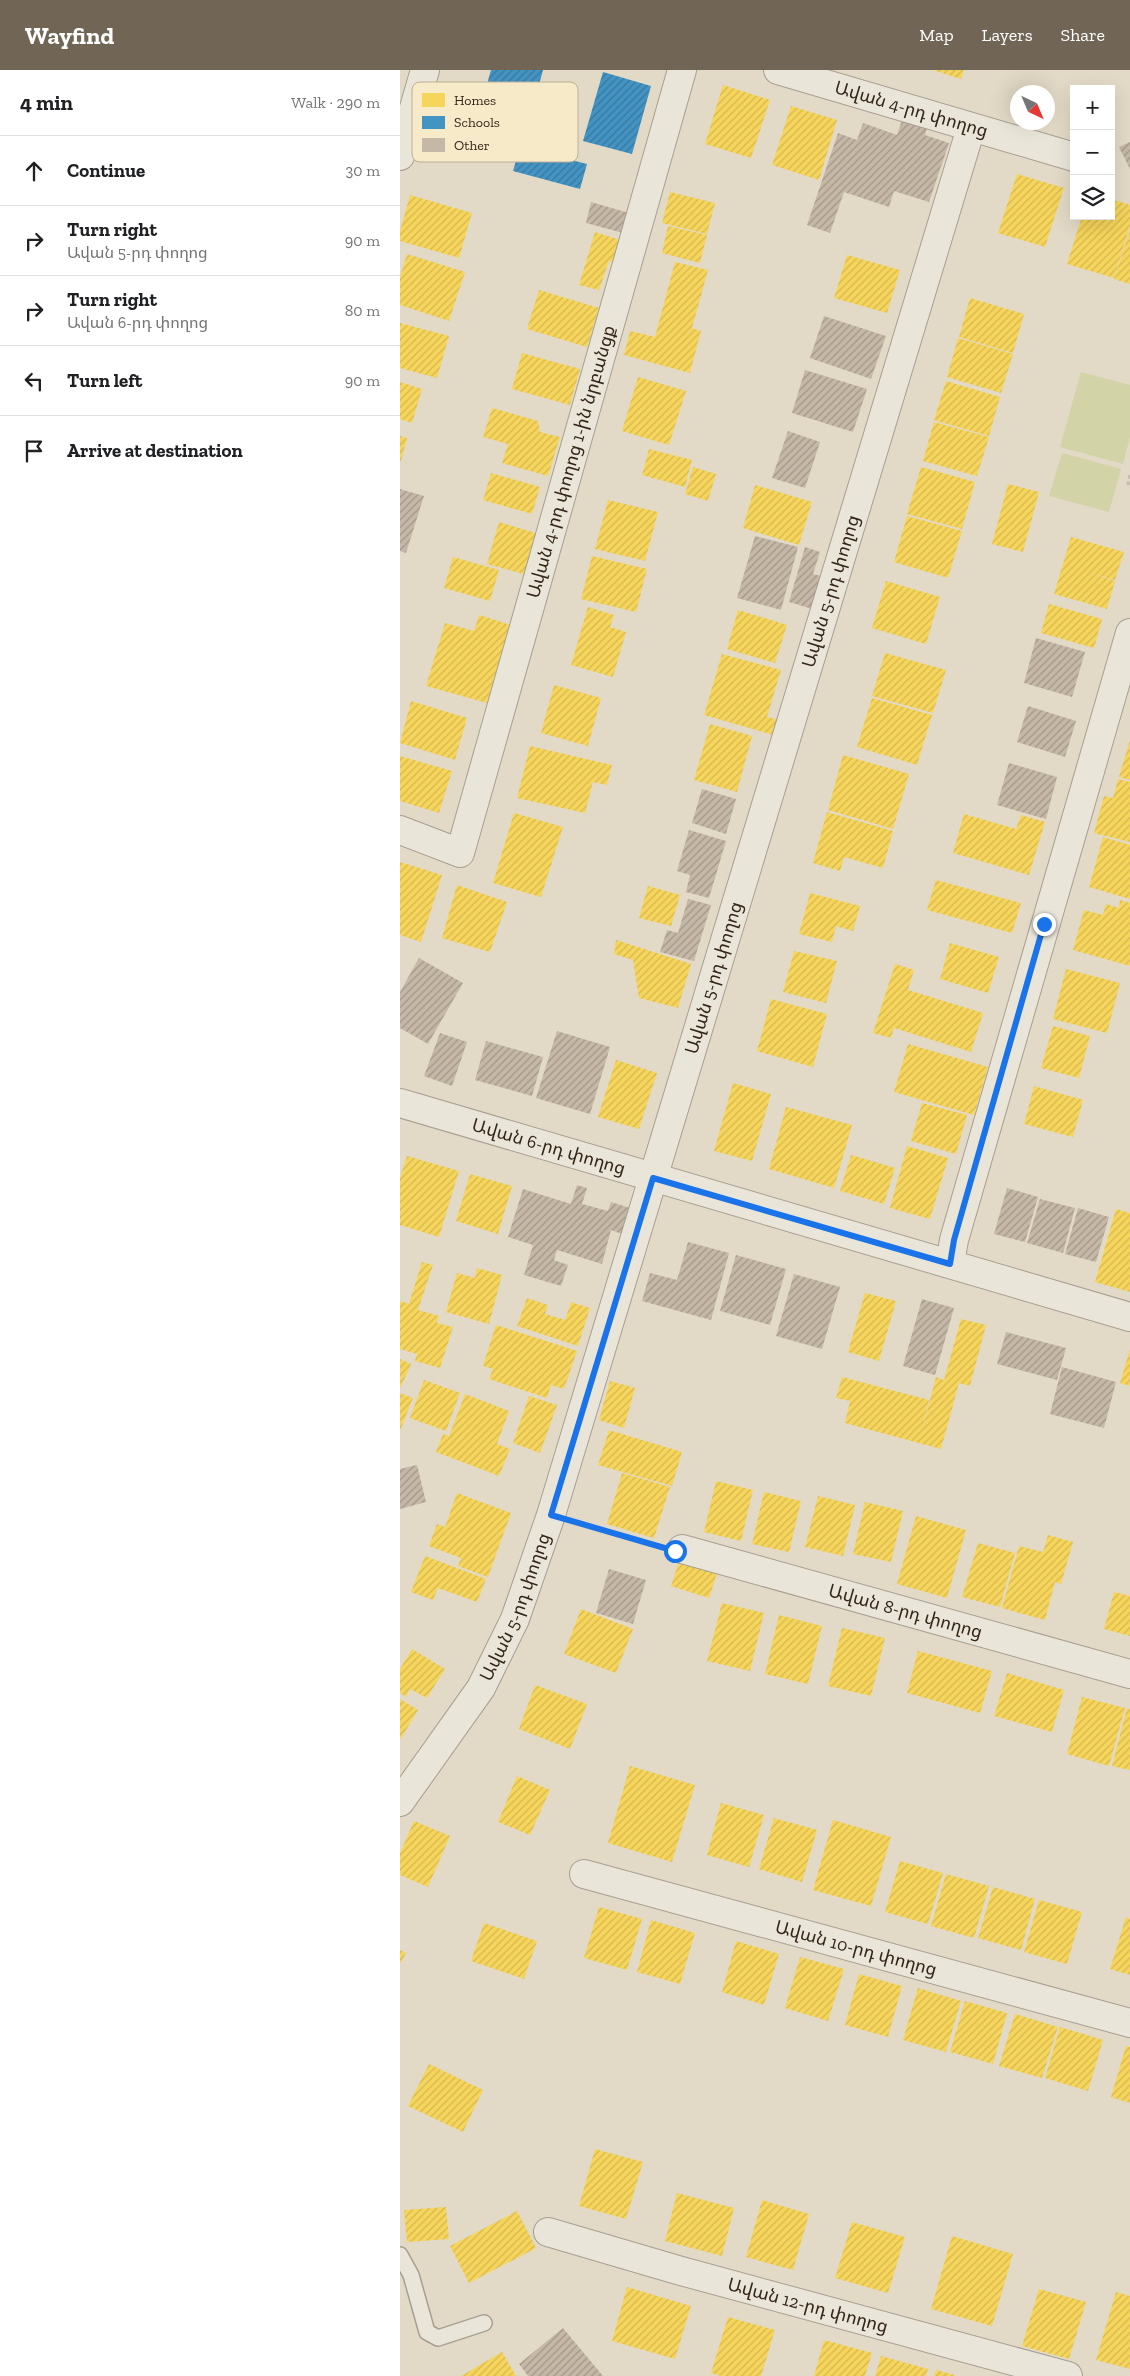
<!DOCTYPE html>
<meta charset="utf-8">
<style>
body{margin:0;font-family:"Zilla Slab","Noto Sans Armenian",serif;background:#f6f6f6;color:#202124}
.controls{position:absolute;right:15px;top:15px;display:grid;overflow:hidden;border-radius:0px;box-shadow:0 5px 20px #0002}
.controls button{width:45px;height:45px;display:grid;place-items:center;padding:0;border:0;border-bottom:1px solid #e0e0e0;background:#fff;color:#202124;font:25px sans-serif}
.compass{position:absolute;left:610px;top:15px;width:45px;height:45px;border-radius:50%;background:#fff;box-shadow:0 5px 20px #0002;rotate:136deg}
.stop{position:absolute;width:15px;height:15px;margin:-11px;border:4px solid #1a73e8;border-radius:50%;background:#fff}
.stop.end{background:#1a73e8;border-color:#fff;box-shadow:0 1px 5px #0008}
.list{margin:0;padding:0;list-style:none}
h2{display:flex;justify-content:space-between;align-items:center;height:65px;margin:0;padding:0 20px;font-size:21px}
h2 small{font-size:16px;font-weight:400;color:#757577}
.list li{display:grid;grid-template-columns:32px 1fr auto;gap:15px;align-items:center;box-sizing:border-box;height:70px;padding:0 20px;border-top:1px solid #e0e0e0}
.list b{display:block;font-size:19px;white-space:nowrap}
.list p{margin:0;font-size:16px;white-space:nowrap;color:#757577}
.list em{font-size:16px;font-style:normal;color:#757577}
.icon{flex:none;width:28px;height:28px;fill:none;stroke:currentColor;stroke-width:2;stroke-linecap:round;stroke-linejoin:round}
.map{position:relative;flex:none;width:730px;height:2306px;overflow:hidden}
header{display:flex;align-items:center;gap:30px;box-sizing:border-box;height:70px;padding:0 25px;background:#716656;color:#fff}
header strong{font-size:24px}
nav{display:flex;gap:28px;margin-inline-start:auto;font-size:18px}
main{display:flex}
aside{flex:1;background:#fff}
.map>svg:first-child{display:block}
.park{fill:#d2d3a7}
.homes{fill:url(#homes-hatch)}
.schools{fill:url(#schools-hatch)}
.building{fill:url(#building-hatch)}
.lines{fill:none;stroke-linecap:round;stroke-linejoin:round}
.lane-casing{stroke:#a79f90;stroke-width:18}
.street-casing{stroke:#a79f90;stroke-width:30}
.path{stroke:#c3bcb0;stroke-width:3;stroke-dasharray:4 2.5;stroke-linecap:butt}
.lane{stroke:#eae5d9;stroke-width:15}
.street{stroke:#eae5d9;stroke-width:28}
.route{stroke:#1a73e8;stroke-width:6}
.labels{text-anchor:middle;stroke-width:5;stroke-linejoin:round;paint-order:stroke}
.street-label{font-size:18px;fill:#342719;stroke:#f7eac9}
.key{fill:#f7eac9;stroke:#bcb094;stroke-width:1}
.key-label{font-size:14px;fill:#342719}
</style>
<header>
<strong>Wayfind</strong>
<nav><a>Map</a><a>Layers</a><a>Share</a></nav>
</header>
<main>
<aside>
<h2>4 min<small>Walk · 290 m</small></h2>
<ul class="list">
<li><svg class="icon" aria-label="ahead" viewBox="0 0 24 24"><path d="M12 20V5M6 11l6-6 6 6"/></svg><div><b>Continue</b></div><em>30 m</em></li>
<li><svg class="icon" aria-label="right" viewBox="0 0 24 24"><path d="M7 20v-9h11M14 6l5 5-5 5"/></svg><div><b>Turn right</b><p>Ավան 5-րդ փողոց</p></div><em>90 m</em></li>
<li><svg class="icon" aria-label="right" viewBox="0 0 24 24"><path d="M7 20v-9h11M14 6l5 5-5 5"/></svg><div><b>Turn right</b><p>Ավան 6-րդ փողոց</p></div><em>80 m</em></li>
<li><svg class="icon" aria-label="left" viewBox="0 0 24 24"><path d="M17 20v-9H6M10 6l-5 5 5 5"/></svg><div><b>Turn left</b></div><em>90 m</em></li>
<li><svg class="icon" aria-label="arrive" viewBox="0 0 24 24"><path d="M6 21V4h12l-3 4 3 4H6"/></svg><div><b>Arrive at destination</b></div></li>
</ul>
</aside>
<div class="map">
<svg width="730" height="2306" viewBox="0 0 730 2306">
<defs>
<pattern id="homes-hatch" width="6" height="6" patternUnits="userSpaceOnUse" patternTransform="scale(1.25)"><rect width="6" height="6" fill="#f6d55c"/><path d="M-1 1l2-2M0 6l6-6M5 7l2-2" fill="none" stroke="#d4b74f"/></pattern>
<pattern id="schools-hatch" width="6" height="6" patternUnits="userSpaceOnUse" patternTransform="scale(1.25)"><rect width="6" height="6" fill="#4393c3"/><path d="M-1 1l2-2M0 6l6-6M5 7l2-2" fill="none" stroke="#39789e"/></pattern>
<pattern id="building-hatch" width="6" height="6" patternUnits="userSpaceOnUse" patternTransform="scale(1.25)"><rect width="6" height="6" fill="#c6b8a7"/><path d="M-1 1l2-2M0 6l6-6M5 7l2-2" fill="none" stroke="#a29687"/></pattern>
</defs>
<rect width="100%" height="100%" fill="#e2dac6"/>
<!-- park -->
<path class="park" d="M681,302L730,315V367L723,394L660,377Z
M662,383L721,399L709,442L649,426Z"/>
<!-- homes -->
<path class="homes" d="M533,0H564L561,9Z
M323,15L370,30L351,88L305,74Z
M391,36L437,50L419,110L372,95Z
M617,104L664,118L645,177L598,163Z
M270,122L315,133L307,164L262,153Z
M10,125L72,143L59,188L0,171V161Z
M711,129L730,135V156L714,208L667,194L682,146H711Z
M268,156L307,165L300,193L262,183Z
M730,160V214L714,209Z
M195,162L220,170L214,192L209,191L199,220L179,215Z
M7,184L65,202L49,251L0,235V207Z
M447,185L500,200L487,243L434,228Z
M275,192L308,200L292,258L301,261L290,303L224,285L230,261L255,267Z
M139,220L199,238L187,277L127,259Z
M570,228L624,244L613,283L559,267Z
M0,253L49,266L37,308L0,298Z
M558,268L613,284L601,323L547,307Z
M122,283L180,299L170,335L112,319Z
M238,307L286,321L269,375L222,361Z
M546,311L600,327L589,366L534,350Z
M0,312L22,319L12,353L0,349Z
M92,338L138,351L140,362L160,367L148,406L102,393L108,374L83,367Z
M534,352L589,367L577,406L523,391Z
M0,366L7,368L1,391H0Z
M249,379L292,390L285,417L242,405Z
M293,397L316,404L308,431L285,424Z
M521,397L575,412L562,459L507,444Z
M91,403L140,417L132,444L83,430Z
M608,414L639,422L623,482L592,474Z
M355,415L412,432L399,475L343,458Z
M208,430L258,442L245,491L195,479Z
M507,446L562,461L548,508L494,492Z
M99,452L139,464L127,505L87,494Z
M671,467L724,482L715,510L691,503L715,511L707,539L654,524Z
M192,486L247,499L236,542L181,529Z
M53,487L99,500L90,531L44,518Z
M486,511L540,527L526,574L472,558Z
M649,534L702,549L694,578L641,563Z
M188,537L214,545L210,557L226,562L213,607L171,595Z
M338,540L387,555L375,593L327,579Z
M79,545L111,555L87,633L26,616L45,553L74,561Z
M485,583L546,600L533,643L472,626Z
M322,584L381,600L367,647L382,651L377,666L304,645Z
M154,615L201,628L188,676L141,663Z
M472,628L532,645L517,695L457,677Z
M11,631L67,648L55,690L0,673Z
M310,654L352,666L337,722L294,710Z
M730,670V710L719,707Z
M130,676L212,695L207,715L193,712L185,743L117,728Z
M443,685L509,704L493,759L428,740Z
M0,686L52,701L39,743L0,731Z
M718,709L730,712V772L694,763L704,726L713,728Z
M427,742L493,761L483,798L444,787L440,801L413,793Z
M114,743L163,757L141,827L93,813Z
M564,744L616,759L621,745L645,752L629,805L553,783Z
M703,767L730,775V829L689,817Z
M0,792L42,805L21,872L0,865Z
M536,810L621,833L612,863L527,840Z
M57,815L107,832L90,882L42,868Z
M248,816L280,825L271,856L239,848Z
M410,823L460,836L453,861L436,856L432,872L399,864Z
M720,830L730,833V896L673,880L684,840L703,845L706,834L719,838Z
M216,870L291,894L278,938L239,928L233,890L214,884Z
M550,873L599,887L588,923L540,909Z
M394,881L437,891L426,933L383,922Z
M495,894L514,900L508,920L583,943L571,982L494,958L491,968L473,963Z
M666,899L720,913L707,963L653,949Z
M371,929L427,944L413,997L357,981Z
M653,956L690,966L679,1008L641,998Z
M508,974L588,997L574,1045L494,1022Z
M216,990L257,1003L239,1059L198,1047Z
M333,1013L371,1024L352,1091L314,1081Z
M634,1016L683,1030L673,1067L624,1054Z
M522,1033L567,1045L556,1084L511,1071Z
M386,1037L452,1055L434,1118L369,1099Z
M507,1076L548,1088L530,1149L490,1138Z
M451,1085L495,1098L484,1134L440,1121Z
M7,1086L59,1101L39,1167L0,1155V1108Z
M70,1104L112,1116L98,1164L56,1151Z
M716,1139L730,1143V1222L695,1212Z
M22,1192L33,1195L18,1240L39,1246L37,1253L53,1257L40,1298L15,1291L17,1284L0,1279V1231L9,1234Z
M77,1198L102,1205L89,1254L46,1242L57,1203L75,1208Z
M465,1223L496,1231L479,1291L448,1282Z
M127,1228L148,1235L145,1244L165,1250L171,1232L190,1238L178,1276L117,1256Z
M561,1249L586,1255L570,1316L559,1313L541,1379L445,1353L450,1331L436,1328L442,1307L529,1330L520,1368L536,1307L544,1310Z
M96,1255L177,1281L164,1319L151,1315L147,1328L89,1309L93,1299L83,1296Z
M730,1279V1316L720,1313Z
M0,1289L11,1294L0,1319Z
M24,1310L60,1323L46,1361L10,1348Z
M210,1311L235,1318L224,1358L199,1350Z
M0,1323L13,1328L0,1361Z
M65,1324L109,1341L97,1374L110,1379L99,1406L36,1382L43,1364L49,1366Z
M129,1326L157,1335L140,1383L113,1373Z
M209,1360L282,1382L272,1416L198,1395Z
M222,1403L270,1417L254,1468L207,1454Z
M316,1411L353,1420L341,1471L304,1462Z
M364,1422L401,1431L389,1482L352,1474Z
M57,1423L111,1443L88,1507L58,1496L61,1488L29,1476L37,1454L45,1457Z
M418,1426L455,1435L443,1486L405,1477Z
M465,1432L503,1441L491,1492L453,1484Z
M516,1446L566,1460L547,1528L497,1514Z
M648,1465L673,1472L661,1514L655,1512L645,1550L602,1538L619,1476L643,1482Z
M578,1473L615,1483L600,1537L562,1527Z
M281,1485L319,1497L309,1528L271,1516Z
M25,1486L86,1509L77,1532L38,1518L33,1530L11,1522Z
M714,1522L730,1526V1566L704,1559Z
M322,1533L364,1543L350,1601L307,1591Z
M181,1539L233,1559L216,1603L164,1584Z
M379,1545L422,1556L408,1614L365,1604Z
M442,1558L485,1568L471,1626L428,1616Z
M12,1579L45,1599L27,1628L10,1619L6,1627L0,1623V1599Z
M518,1581L592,1601L580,1643L507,1623Z
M607,1603L664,1620L652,1662L594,1646Z
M135,1615L187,1634L170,1679L119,1659Z
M682,1627L725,1638L709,1696L667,1684Z
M0,1629L18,1640L0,1670Z
M727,1638L730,1639V1700L712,1696Z
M230,1696L295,1715L272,1792L208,1773Z
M117,1706L150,1720L130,1765L98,1752Z
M321,1733L364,1745L349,1797L307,1785Z
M374,1748L417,1760L402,1812L359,1799Z
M433,1750L491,1767L471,1836L413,1820Z
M14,1751L50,1766L28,1817L0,1805V1783Z
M500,1791L543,1803L528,1854L485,1842Z
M546,1804L589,1816L574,1868L531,1856Z
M593,1817L635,1829L621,1880L578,1868Z
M639,1830L682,1842L667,1894L624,1882Z
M199,1837L242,1849L227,1900L184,1888Z
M726,1847L730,1849V1905L710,1899Z
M251,1850L295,1863L280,1914L237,1902Z
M84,1853L137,1871L124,1909L71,1891Z
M336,1871L379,1884L364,1935L322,1922Z
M0,1880L6,1883L0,1894Z
M400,1887L444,1899L428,1951L385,1938Z
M459,1904L502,1916L488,1967L445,1955Z
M518,1918L561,1931L546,1982L503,1970Z
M565,1931L607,1943L593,1994L550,1982Z
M615,1944L658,1957L642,2008L599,1996Z
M660,1957L703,1970L688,2021L645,2008Z
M726,1976L730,1977V2033L711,2027Z
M29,1994L83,2020L63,2062L8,2036Z
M195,2079L243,2092L226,2149L179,2136Z
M277,2123L334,2138L322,2186L265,2171Z
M362,2130L409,2144L393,2200L346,2187Z
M46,2137L49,2169L7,2172L4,2140Z
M117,2141L136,2178L69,2213L50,2176Z
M452,2152L505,2167L488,2223L435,2208Z
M552,2166L613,2184L592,2256L531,2239Z
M227,2217L291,2236L275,2289L212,2271Z
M639,2219L686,2232L669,2289L622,2276Z
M716,2222L730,2226V2299L696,2290Z
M328,2247L375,2260L361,2306H321L311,2303Z
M424,2270L472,2283L465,2306H414Z
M102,2282L116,2306H61Z
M481,2286L528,2299L526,2306H475Z
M536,2300L555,2305L554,2306H534Z"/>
<!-- schools -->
<path class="schools" d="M91,0H143L127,60L78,46Z
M203,2L251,16L232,84L183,71Z
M120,77L187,94L180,119L113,101Z"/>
<!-- building -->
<path class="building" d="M503,47L528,55L525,65L549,73L529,132L494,121L489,137L444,122L430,163L407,155L438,63L457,70L463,53L497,65Z
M730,72V99L719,77Z
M191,132L229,143L223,163L186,153Z
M424,246L486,266L471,309L410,288Z
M405,300L467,319L453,362L392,343Z
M388,361L420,372L405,418L372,408Z
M0,419L24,426L6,483L0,481Z
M355,466L398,477L381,540L337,528Z
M405,477L420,482L413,504L429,508L419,541L389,532Z
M636,568L685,582L672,627L624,613Z
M628,636L676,651L665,687L617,672Z
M609,693L657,707L646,749L597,735Z
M302,719L336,729L326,764L292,753Z
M289,760L326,771L309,828L286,822L290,805L277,801Z
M288,829L311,835L294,891L260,882L267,860L278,863Z
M19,888L63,913L28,974L0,958V922Z
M157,961L210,977L190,1044L136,1028Z
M40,963L67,972L52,1016L24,1006Z
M86,971L143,987L132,1026L75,1010Z
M177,1115L187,1118L182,1134L208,1141L211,1132L230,1138L222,1164L211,1160L202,1194L157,1180L154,1190L168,1195L161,1216L124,1205L133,1175L108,1167L123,1119L171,1134Z
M607,1118L638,1127L625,1172L594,1164Z
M640,1129L675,1138L663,1183L627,1173Z
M678,1138L709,1147L696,1192L665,1184Z
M288,1172L329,1183L311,1250L242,1231L250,1203L277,1210Z
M336,1185L386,1199L370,1255L320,1241Z
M394,1204L440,1217L422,1279L376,1266Z
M522,1229L554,1238L535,1305L503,1296Z
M606,1262L666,1278L657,1310L597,1294Z
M662,1297L716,1312L704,1358L650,1344Z
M17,1395L26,1432L0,1439V1399Z
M209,1499L246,1510L233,1554L196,1543Z
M163,2258L203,2306H128L119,2294Z"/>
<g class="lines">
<!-- lane casing -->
<g class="lane-casing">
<path id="lane" d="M0,2185L11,2205L27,2262L38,2268L84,2253"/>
</g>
<!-- street casing -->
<g class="street-casing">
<g id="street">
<path id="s1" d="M378,0L674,87"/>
<path d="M0,86L25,0"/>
<path id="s2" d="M0,760L60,783L282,0"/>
<path id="s3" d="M0,1033L730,1247"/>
<path d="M550,1193L554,1170L730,563"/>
<path id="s4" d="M282,1479L730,1604"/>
<path id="s5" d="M0,1732L81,1618L115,1549L151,1445L571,58"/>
<path id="s6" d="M184,1804L730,1953"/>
<path id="s7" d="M148,2162L281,2201L668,2306"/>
</g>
</g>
<!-- path -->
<path class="path" d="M730,405L728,413L730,417
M178,1453L256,1475"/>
<!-- lane -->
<use href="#lane" class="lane"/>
<!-- street -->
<use href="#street" class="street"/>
</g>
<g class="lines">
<!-- route -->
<path class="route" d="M275,1481L151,1445L253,1108L550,1194L554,1170L644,854"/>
</g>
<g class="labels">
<!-- street labels -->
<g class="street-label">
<text dy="6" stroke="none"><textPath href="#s1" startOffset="139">Ավան 4-րդ փողոց</textPath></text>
<text dy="6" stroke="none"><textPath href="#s2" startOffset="471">Ավան 4-րդ փողոց 1-ին նրբանցք</textPath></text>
<text dy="6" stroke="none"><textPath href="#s5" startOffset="1292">Ավան 5-րդ փողոց</textPath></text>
<text dy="6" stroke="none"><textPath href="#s5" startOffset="888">Ավան 5-րդ փողոց</textPath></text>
<text dy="6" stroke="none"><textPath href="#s3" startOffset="155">Ավան 6-րդ փողոց</textPath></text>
<text dy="6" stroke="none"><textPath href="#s5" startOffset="228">Ավան 5-րդ փողոց</textPath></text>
<text dy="6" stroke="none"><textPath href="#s4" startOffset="232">Ավան 8-րդ փողոց</textPath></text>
<text dy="6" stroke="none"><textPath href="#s6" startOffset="282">Ավան 10-րդ փողոց</textPath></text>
<text dy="6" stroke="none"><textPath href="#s7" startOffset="270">Ավան 12-րդ փողոց</textPath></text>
</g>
</g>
<!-- legend -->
<rect x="12" y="12" width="166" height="80" rx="8" class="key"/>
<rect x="22" y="23" width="23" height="14" fill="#f6d55c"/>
<rect x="22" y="46" width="23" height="13" fill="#4393c3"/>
<rect x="22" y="68" width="23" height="14" fill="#c6b8a7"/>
<g class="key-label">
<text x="54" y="35">Homes</text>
<text x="54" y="57">Schools</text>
<text x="54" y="80">Other</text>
</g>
</svg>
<div class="controls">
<button>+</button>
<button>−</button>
<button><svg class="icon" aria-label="layers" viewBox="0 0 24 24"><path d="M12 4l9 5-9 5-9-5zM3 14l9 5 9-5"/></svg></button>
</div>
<svg class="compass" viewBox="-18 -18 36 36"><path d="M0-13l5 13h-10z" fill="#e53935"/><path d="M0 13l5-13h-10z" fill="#757577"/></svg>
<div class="stop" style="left:275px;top:1481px"></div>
<div class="stop end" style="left:644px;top:854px"></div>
</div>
</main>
